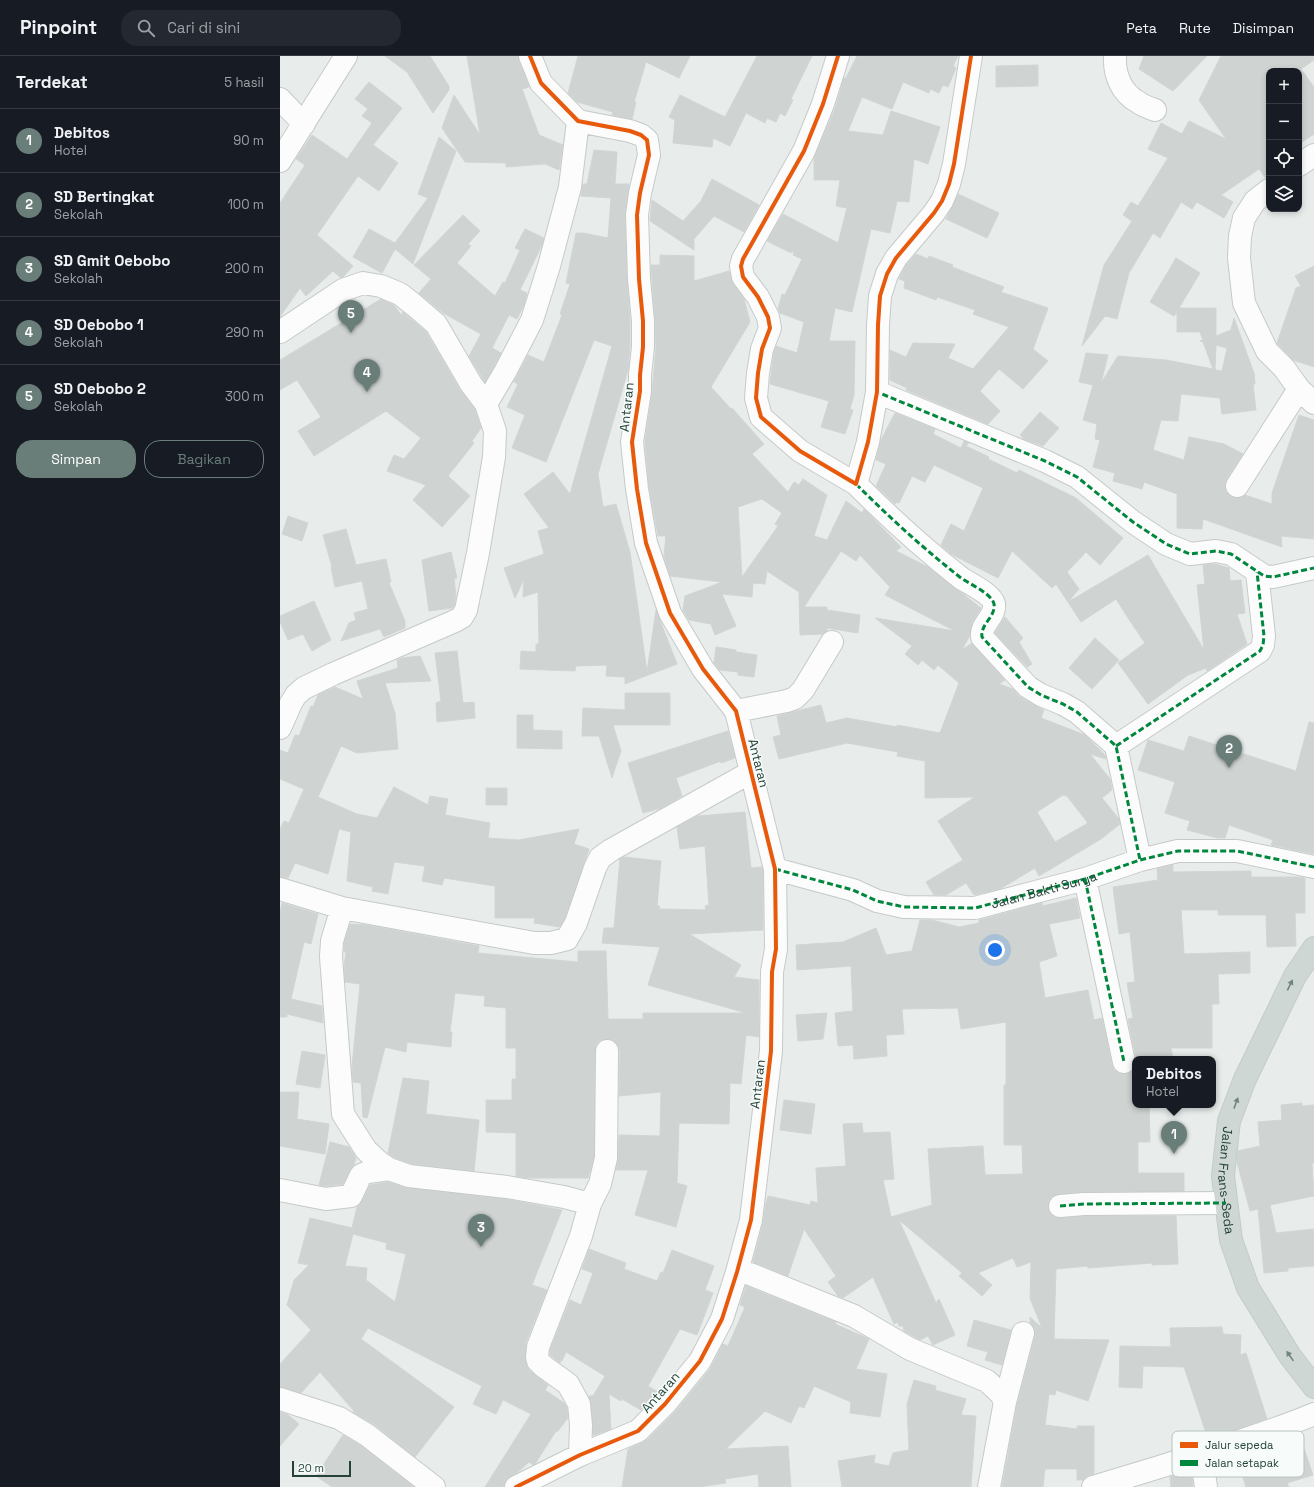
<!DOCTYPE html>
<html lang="id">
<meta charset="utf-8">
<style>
body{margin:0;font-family:"Space Grotesk",sans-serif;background:#242831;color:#f1f3f6}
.controls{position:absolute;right:12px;top:12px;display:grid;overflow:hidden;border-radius:8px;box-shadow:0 2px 6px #0003}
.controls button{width:36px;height:36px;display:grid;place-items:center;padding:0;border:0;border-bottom:1px solid #363941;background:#171b24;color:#f1f3f6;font:20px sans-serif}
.scale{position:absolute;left:12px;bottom:10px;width:59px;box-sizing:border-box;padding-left:4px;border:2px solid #24423a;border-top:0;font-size:11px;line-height:14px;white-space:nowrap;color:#24423a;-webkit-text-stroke:3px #f7fbf9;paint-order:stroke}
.you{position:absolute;left:715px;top:894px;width:14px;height:14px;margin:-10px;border:3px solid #fff;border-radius:50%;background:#1a73e8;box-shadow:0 0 0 6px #1a73e833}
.badge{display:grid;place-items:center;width:26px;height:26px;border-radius:50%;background:#697e78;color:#fff;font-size:13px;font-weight:700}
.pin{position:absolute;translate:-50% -33px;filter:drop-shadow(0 1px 2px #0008)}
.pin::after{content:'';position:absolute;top:21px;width:14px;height:12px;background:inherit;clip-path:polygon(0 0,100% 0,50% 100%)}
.popup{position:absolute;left:852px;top:1000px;width:84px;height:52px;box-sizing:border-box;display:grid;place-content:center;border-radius:8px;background:#171b24;filter:drop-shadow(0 1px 3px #0005);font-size:13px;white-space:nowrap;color:#9ea1a6}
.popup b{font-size:15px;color:#f1f3f6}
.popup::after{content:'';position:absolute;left:50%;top:100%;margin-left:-8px;border:8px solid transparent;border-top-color:#171b24}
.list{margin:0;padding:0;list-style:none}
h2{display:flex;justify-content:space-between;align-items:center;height:52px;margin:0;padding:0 16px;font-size:17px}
h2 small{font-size:13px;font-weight:400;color:#9ea1a6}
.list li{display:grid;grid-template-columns:26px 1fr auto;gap:12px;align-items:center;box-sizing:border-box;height:64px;padding:0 16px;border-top:1px solid #363941}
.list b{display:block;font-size:15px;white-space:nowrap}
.list p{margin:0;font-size:13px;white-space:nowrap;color:#9ea1a6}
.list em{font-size:13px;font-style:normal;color:#9ea1a6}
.actions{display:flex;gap:8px;padding:12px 16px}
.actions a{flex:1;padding:9px 0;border:1px solid #697e78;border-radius:16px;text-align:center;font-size:14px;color:#697e78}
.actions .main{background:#697e78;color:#fff}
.icon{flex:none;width:22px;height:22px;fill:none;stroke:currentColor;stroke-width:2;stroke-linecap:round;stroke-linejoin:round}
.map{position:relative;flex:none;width:1034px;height:1431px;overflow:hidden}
header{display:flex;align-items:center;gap:24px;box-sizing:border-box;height:56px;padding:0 20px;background:#171b24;border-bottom:1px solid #363941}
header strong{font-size:19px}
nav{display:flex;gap:22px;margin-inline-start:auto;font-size:14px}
.search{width:280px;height:36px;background:#242831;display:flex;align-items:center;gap:10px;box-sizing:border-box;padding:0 14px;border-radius:16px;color:#9ea1a6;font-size:15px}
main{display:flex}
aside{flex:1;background:#171b24}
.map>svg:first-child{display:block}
.building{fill:#cfd4d2;stroke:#d1d6d4;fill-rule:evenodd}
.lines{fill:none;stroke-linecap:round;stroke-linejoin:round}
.minor-casing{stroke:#c5cac8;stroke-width:24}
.major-casing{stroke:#c3ccc9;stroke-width:24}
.minor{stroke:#fcfcfc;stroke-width:22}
.major{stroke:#cfd7d5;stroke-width:22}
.quiet{stroke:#00873e;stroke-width:3;stroke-dasharray:6 3;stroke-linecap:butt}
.cycleway-casing{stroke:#f7fbf9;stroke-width:6}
.cycleway{stroke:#e8590c;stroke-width:4}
.oneway{fill:#718580}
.labels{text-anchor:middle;stroke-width:3;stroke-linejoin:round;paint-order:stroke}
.street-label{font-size:13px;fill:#24423a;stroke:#f7fbf9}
.key{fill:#f7fbf9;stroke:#b8c4c0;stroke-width:1}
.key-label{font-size:11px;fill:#24423a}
</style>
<header>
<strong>Pinpoint</strong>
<div class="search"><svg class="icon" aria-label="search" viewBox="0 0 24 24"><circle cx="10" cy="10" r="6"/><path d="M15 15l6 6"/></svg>Cari di sini</div>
<nav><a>Peta</a><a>Rute</a><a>Disimpan</a></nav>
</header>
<main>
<aside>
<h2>Terdekat<small>5 hasil</small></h2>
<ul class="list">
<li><span class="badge">1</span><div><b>Debitos</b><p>Hotel</p></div><em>90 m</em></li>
<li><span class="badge">2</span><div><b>SD Bertingkat</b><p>Sekolah</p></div><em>100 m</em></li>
<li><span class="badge">3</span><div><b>SD Gmit Oebobo</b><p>Sekolah</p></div><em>200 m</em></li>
<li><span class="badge">4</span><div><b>SD Oebobo 1</b><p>Sekolah</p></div><em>290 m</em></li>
<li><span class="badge">5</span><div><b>SD Oebobo 2</b><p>Sekolah</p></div><em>300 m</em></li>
</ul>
<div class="actions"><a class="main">Simpan</a><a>Bagikan</a></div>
</aside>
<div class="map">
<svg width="1034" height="1431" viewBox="0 0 1034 1431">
<rect width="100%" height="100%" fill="#e8edeb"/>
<!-- building -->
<path class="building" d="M105,0H150L169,30V34L153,57L127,16Z
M187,0H238L249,31L242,33L259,79L283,89L279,114L265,108L226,111V107L185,106L162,72L174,39L200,79Z
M298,0H410L399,22L366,6L354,46H356L352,63L332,59L333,56L297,46L288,37Z
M477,0H532L511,43L513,44L505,60L500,57L496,66L487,62L485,67L466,57L450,90L433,82L432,91L393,87L395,64L389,61L400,39L445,61Z
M577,0H678L673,10L676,12L668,31L663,29L659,37L650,33L649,37L623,26L612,53L582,41L568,75L603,79L611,55L660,71L648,108L634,103L629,146L617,145L610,177L591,173L572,256L555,252L549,285H575L574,339L570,353L573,354L565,378L541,371L549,345L490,328L494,296L496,290L517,297L524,266L500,257L498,253L502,238L505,239L522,203L513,199L514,196L512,195L511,197L487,185L503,158L558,187L567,152L556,150L560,124H534V102L555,53L564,22H566Z
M864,0H927L893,35L859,13Z
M941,0H1034V4L1021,13L1034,31V78L1019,88V14L989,15V122H986L979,113L941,139L953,146L944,162L917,146L912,153L901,146L880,182L873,177L849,217L837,263L825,260L802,290L824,209L852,165L843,159L851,146L858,150L888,102L868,93L881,67L902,78L909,65L946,83L919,44Z
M758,9V30L716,31V10Z
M89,26L122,52L93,89L118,107L99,135L78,120L37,179L73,210L63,221L61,222L53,215L26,240L20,232L0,261V147L25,109L16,103L32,79L67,103L92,67L82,60L88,53L75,43Z
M159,81L176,95L133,208L115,193L102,217L73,201L89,173L115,187L148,142L138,138Z
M314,94L337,96L335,128H349L345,159L347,223L350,266V290L348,314L318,418L323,451L336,448L350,496L367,616L376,554L397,608L345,628V621L326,620L327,609L296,610L295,615L240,613L241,595L256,596V588H259L258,536L243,541L244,523L235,542L224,512L264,498L258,475L269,472L244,438L273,416L290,438L332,290L314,284L266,406L232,392L245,359L227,351L238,328L234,326L248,299L264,306L282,259L280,258L290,228L286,227L296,177H303L328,182L331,142L301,140L303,128H307Z
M432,123L479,149L464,176L434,160L414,183V194L370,165L372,144L403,165L421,145Z
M678,138L719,157L707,182L666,163Z
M183,159L200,175L188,188L191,190L177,207L215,240L223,226L225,227L240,194L235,192L245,173L264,182L262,189L240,234L247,237L244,249L237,263L229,259L212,292L221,297L205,326L189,300L201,278L163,257L139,237L151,223L134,209Z
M636,198L648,203L649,200L673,209L672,211L724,231L721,236L768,252L753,293L768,305L743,333L719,313L700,335L720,355L708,368L626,334L627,332L610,324V294L626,301L633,287L675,288L668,302L693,313L729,271L693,258L695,254L657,241L656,244L624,232L625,225L619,223L626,209Z
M380,199L414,200V225L449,215L453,228L464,243L470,266L431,331L451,353L452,352L484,388L472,398L508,436L514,426L519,429L523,423L547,439L534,480L547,484L566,445L582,457L584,453L621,491L616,495L648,511L701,552L692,566L690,579L682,594L692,587L725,624L719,628L733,633L741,642L764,654L761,662L805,679L825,699L826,703L810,698L830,723L832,734L822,742L839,763L840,768L821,783L759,820L755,812L720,833L694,839L686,827L666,839H654L646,826L683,804L658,765L695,741L645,742V705L617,700L618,696L567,687L499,703L493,681L501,679L497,660L541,649L546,667L567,662L617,671V669L660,677L679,627L658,609L654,614L642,604L638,609L625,598L632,590L595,562L675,575L605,539L610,531L580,499L576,505L561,495L524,551H547V554L580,559L578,577L547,572V575L543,578L520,579L519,536L487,515L485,528L473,527L472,541L442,538L456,570L435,579L431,568L409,564L403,554L405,540L442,526L390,520L384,500L386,480H378L369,431L365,386L372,337L376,291L375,264L371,209H380ZM482,443L502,457L495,468L498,470L462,521L458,451ZM783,739L784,740L786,739L808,767L775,786L757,756Z
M896,202L920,217L899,252H936V280L951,274L954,262L974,317L975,328H973L976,354L942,358L940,342L901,338L898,365L881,364L873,394L904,404L909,381L944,388L963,398L946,424L945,430L946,436L951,441L956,442L962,441L965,439L992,448V437L1019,359L1034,364V483L1001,480L1002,491L923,463L922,473L897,472V438L864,426L862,433L833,425L835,417L813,411L820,384L815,383L817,368L803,364L813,329L799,326L806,297L828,299L821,327L838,300L886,304L933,313L923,286L920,285L923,284L920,276H897V256L894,260L870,246ZM936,289L947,292L942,315L935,314Z
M1034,210V311L1013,304L997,287L1016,232L1021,230L1015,220Z
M101,243L114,249L121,259L123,256L146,276L180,334L195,354L201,372L192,385L194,387L168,420L190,440L162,471L133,444L146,429L107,415L114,399L124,403L141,382L106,355L34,400L18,375L41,361L17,324L0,334V304Z
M760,356L779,372L763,390L744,383L740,379Z
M615,357L655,373L653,378L681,392L684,385L689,387L686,390L709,401L708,403L737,417L739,414L796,442L843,482L820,509L806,496L787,516L799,533L788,546L776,528L772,532L732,495L718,522L671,498L661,489L671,468L684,475L703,432L654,409L645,426L632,420L619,447L617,446L615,448L596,430L606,408L596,404L601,384Z
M8,460L28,467L22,485L2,478Z
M66,473L76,509L106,503L111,526L109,527L125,565V572L104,581L100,573L61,585L69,567L76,564L74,557L88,553L82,525L55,531L51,511H52L43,479Z
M171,496L177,522L174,523L176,539L174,550L172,552L149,555L142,504Z
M868,499L924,594L917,529L925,528L923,509L935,508L949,512L950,525L961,524L965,557L957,558L967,588L927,615L926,612L908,619L868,648L838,607L865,587L850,565L836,543L801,566L788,546Z
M34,545L51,584L32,595L23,578L8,584L0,566V560Z
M725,561L743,582L739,586L752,608L747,611L715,577Z
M815,582L839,604L812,633L789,612Z
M436,591L456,594V596L477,599L474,621L458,619V616L440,614L434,607Z
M177,595L183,647L194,646L195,662L157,666L156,647L161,645L155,597Z
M140,600L151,625L105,627L115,657L118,693L77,697L61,690L38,741L77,758L97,762L114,731L148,749L150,740L168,743L165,759L210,767L208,782L239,784L299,773L294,788L309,793L285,862L280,871L254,867L255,862H215V830L164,822L162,829L142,825L145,810L114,806L108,838L92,835L93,831L67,825L71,776L59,773L48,818L15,807L8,822L0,821V773L4,765L9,767L24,733L0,723V694L8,697L15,679L19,680L31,650L33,651L38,639L55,631L83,643L77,625L118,612L117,604L122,602Z
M345,637H390V669H333L341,695L332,722L319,680H302L303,652L345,654Z
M237,659H253V674L282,675V693L237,692Z
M1029,666L1034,667V798L991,789L993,784L949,769L945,782H938L907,774L910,765L885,757L895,726L858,714L868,684L904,695L909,680L1016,715Z
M448,675L455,702L441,707V705L396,722L402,740L381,752L363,757L348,707Z
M206,732H227V749H206Z
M465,756L471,812L482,811L483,815V874L409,878L461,909L454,921L479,924V981L466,979L461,1028L450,1027L449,1068L399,1067L397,1127L407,1130L396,1171L355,1159L368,1114H336L338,1102L339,1079L380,1080L381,1036L339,1040L340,995L338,989L333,984L327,983L321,984L316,988L315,994L314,1101L308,1122H248L236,1120V1077L206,1076V1044H232V1023H236V992H226V952L204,950L205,940L175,937L170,976H172L171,991L127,986L126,996L105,991L87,1062L83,1061L81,1027L73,1026L72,1010L80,928L65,926L64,911L66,896H64V887L70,868L86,869L199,890L198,897L298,906V895H326L328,963H363V957H466L368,929L380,891L322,887L324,872H334L340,803L344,801L381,805L377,850H380L379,853L426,854L425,850L429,849L425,790L400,793L397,771L418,760Z
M893,809V816L971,815V821H1019L1025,822V857H1015L1016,890L987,891L986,859H938V854H901L904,898L970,896V917L938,918L939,948H932V992H891L893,1003H856L848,963L853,962L847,927L855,926L850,876L839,878L833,831L878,824L877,813Z
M796,842L800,862L769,868L777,900L759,906L765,942L808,934L814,964L822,962L832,1009L834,1014L840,1018H846L852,1016L855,1011V1049H869L870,1086H858V1117H904V1135L804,1136L779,1138L773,1140L769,1144L768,1151L770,1157L775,1161L781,1162L805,1160H896L898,1208L872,1209V1207L808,1212L807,1210L776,1213L774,1283L829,1284L808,1345L776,1334L775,1339L769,1338L765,1369L797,1373V1370H814V1418L809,1419L803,1424H797V1413H765L763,1431H722L737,1349L755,1280V1273L750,1267V1261L762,1272L750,1242L751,1206L737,1211L733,1202L698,1217L712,1229L702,1240L679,1220L682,1217L619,1164L656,1247L659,1243L675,1279L653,1289L648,1280L640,1284L624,1275L623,1270H619L618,1266L614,1268L593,1221L563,1242L558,1240L548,1226L556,1220L524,1173L508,1220L473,1206L483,1167L486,1147L488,1140L530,1149L531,1145L538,1147L536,1112L566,1110L563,1068L582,1067L583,1077L610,1076L614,1123L603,1124L611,1161L652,1149L648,1093L703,1090L705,1119L743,1118L742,1089H724V1029H726V966L681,973L678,952L622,953L624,978L606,979L607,1000L574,1003L573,989L558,990L555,957L573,955L571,910L517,914L516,889L563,886L596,872L606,899L632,895L640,864H652L679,871L699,867V864L762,847L763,850Z
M2,847L38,858L31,888L24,886L11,943L42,950L43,967L7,958V961H0V856Z
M547,957L543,983L518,985L516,959Z
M22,995L45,999L40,1032L16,1028Z
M123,1022L149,1025L146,1058L199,1064L194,1115L132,1108L115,1102L108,1097Z
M0,1036H19L17,1063L49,1068L45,1098L0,1090Z
M504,1044L535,1048L531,1078L500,1074Z
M1022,1047V1050L1034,1049V1107H1032L1034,1140L990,1149L996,1177L1034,1173V1210L1008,1212V1215L984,1217L978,1153L970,1155L957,1106L958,1095L980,1090L978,1066L1002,1064L1001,1049Z
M50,1086L69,1091L76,1102L74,1109L70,1114L63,1128L46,1130L39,1129Z
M108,1126L128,1132L225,1143L282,1154L252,1229L267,1234L246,1286L245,1300L246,1308L249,1314L268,1329L265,1334L284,1347L287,1352L288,1362L277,1376L276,1375L255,1408L253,1409L249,1406L238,1416L226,1424L223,1431H205L251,1358L223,1344L216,1358L193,1348L202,1330L88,1272L81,1283L174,1351L135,1401L95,1369L73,1356L74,1355L40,1316L21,1337L0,1331V1308L31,1274L7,1249L14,1224L29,1209L18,1207L30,1162L72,1172L77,1151L82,1145L90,1129ZM73,1178L107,1187L106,1193L126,1198L115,1246L86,1224L87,1212L65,1210Z
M309,1193L346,1207L344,1213L377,1225L381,1216L383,1217L392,1194L434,1210L425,1234L433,1237L417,1279L400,1273L368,1330L378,1336L361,1354L342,1343L341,1345L329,1338L331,1373L315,1379H313L311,1347L309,1340H313L325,1320L286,1296L282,1305L281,1304L280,1307L270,1299V1294L290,1244L301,1249L313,1217L302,1213Z
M466,1230L556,1266L555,1268L589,1283L576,1313L607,1318L600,1361L570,1357L571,1346L534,1330L524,1352L519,1350L511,1367L485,1355L446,1393L508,1390L511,1431H479L478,1418L445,1423L446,1427L419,1431H342L348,1393L367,1384L394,1357L430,1313L443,1288L448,1290L465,1251L460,1249Z
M694,1264L731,1274L722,1309L705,1304L708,1296L687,1290Z
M942,1271L943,1278L961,1279L960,1299L966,1297L987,1363L928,1383L904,1311L863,1310L862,1332L839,1331L840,1290L891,1291L890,1272Z
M634,1324L656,1330L655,1334L686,1343L681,1359L696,1360L691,1431H562L558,1405L595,1399L594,1407L609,1410L613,1397L629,1394L627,1348Z
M0,1356L8,1359L19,1368L0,1390Z
M1019,1378L1033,1419L1007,1427L1009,1431H966L956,1400Z
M63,1379L80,1389L134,1431H52L36,1420Z
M911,1414L913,1431H891L890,1421Z"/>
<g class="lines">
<!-- minor casing -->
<g class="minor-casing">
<path id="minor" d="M558,0L543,48L524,95L463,203L461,210L463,221L478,241L488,261L490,272L482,293L478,317L476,342L481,361L520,395L576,428L588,386L597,336L598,269L600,240L607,218L616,202L654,157L662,145L669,128L674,108L691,0
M835,0C834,18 841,37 858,46C863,50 870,52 875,54
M0,43L24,68
M0,105L66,0
M1019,109L1034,99
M989,134L975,145L964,162L960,180L959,202L964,247L987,295L1004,312L1019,333L1034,347
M0,276L63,234L83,227L101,230L120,238L134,249L156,268L191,328L206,348L215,375L214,401L198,497L186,554L182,561L175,565L53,618L24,632L16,639L11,647L0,672
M597,336L765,405L797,421L853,466L886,488L910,498L936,495L951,498L984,520L993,521L1034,512
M206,348L225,316L252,264L269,210L290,131L298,65
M576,428C609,461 644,493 681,522C690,528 712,538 714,548C716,561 700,568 702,581L748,631L761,639L783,648L797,656L836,690L860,804
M957,430L1019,333
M456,655L507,645L515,642L523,634L552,586
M836,690L980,595L983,589L984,580L977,516
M495,813L573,834L597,845L624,851L695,852L805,823L860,804L898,795H957L1034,811
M805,823L844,1006
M0,833L62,852L254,887H271L287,883L296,867L315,812L320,802L331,794L471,716
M62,852L52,885L51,901L63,1058L86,1094L100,1107L109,1113L129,1120L227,1131L284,1141L310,1148L301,1180L258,1291L257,1301L258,1305L263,1310L288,1328L299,1348L301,1369L300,1399
M0,1134L46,1143L71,1140L81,1119L88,1116L109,1113
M310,1148L320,1128L326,1102L327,995
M780,1150L804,1148L946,1147
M457,1216L470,1218L574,1260L630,1293L707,1325L721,1338L725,1346
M0,1343L59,1362L87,1379L154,1431
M921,1398L926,1431
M236,1431L300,1399L358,1375L385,1348L420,1305L442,1263L457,1216L471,1164L491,995L492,916L496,893L495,813L456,655L423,613L390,557L366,487L357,433L352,386L360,335V319L363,291V265L359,223L357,159L360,137L369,99L367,84L361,79L350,75L298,65L261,27L250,0
M709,1431L725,1346L743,1277
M813,1431C858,1418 903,1404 948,1389C977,1379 1006,1370 1034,1358"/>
</g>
<!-- major casing -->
<g class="major-casing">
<g id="major">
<path id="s1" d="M1034,892L1015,920L965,1023L949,1065L943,1120L951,1184L968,1232L1010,1300L1034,1331"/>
</g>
</g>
<!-- minor -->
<use href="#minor" class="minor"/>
<!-- major -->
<use href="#major" class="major"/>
<!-- quiet -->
<g class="quiet">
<path d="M596,339L597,336L765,405L797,421L853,466L886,488L910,498L936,495L951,498L984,520L993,521L1034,512"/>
<path d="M576,428C609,461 644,493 681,522C690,528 712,538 714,548C716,561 700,568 702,581L748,631L761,639L783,648L797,656L836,690L860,804"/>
<path d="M836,690L980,595L983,589L984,580L977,516"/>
<path id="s2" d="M495,813L573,834L597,845L624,851L695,852L805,823L860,804L898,795H957L1034,811"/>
<path d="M805,823L844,1006"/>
<path d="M780,1150L804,1148L946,1147"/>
</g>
<!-- cycleway casing -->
<g class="cycleway-casing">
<path id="cycleway" d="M558,0L543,48L524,95L463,203L461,210L463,221L478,241L488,261L490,272L482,293L478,317L476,342L481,361L520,395L576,428L588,386L597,336L598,269L600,240L607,218L616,202L654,157L662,145L669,128L674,108L691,0
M236,1431L300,1399L358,1375L385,1348L420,1305L442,1263L457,1216L471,1164L491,995L492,916L496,893L495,813L456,655L423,613L390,557L366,487L357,433L352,386L360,335V319L363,291V265L359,223L357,159L360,137L369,99L367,84L361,79L350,75L298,65L261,27L250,0"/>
</g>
<!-- cycleway -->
<use href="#cycleway" class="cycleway"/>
</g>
<!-- one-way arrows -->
<defs><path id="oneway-solid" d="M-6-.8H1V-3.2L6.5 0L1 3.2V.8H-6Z"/></defs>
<g class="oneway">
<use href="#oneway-solid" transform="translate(1010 929) rotate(-64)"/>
<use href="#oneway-solid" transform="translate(956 1047) rotate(-70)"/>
<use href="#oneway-solid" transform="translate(1010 1300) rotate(-125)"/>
</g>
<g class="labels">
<!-- street labels -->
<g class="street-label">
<text transform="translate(346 351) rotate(-84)" y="5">Antaran</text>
<text transform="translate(479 707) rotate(76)" y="5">Antaran</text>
<text dy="5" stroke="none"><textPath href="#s2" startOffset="277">Jalan Bakti Surya</textPath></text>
<text transform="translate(477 1028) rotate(-83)" y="5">Antaran</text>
<text dy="5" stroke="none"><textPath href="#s1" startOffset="253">Jalan Frans-Seda</textPath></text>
<text transform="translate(380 1336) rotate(-48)" y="5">Antaran</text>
</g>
</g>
<!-- legend -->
<rect x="892" y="1375" width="132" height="46" rx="6" class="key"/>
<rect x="900" y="1386" width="18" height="6" fill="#e8590c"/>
<rect x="900" y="1404" width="18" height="6" fill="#00873e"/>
<g class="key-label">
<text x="925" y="1393">Jalur sepeda</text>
<text x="925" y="1411">Jalan setapak</text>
</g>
</svg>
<div class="controls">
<button>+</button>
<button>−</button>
<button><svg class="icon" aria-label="locate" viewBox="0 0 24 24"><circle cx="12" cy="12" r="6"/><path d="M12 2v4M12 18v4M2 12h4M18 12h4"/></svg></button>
<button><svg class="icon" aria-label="layers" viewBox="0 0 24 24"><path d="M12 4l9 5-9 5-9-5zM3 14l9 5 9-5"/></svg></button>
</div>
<div class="scale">20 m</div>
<div class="you"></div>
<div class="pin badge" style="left:894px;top:1098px">1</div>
<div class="popup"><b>Debitos</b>Hotel</div>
<div class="pin badge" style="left:949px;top:712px">2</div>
<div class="pin badge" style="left:201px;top:1191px">3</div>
<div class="pin badge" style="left:87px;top:336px">4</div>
<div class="pin badge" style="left:71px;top:277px">5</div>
</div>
</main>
